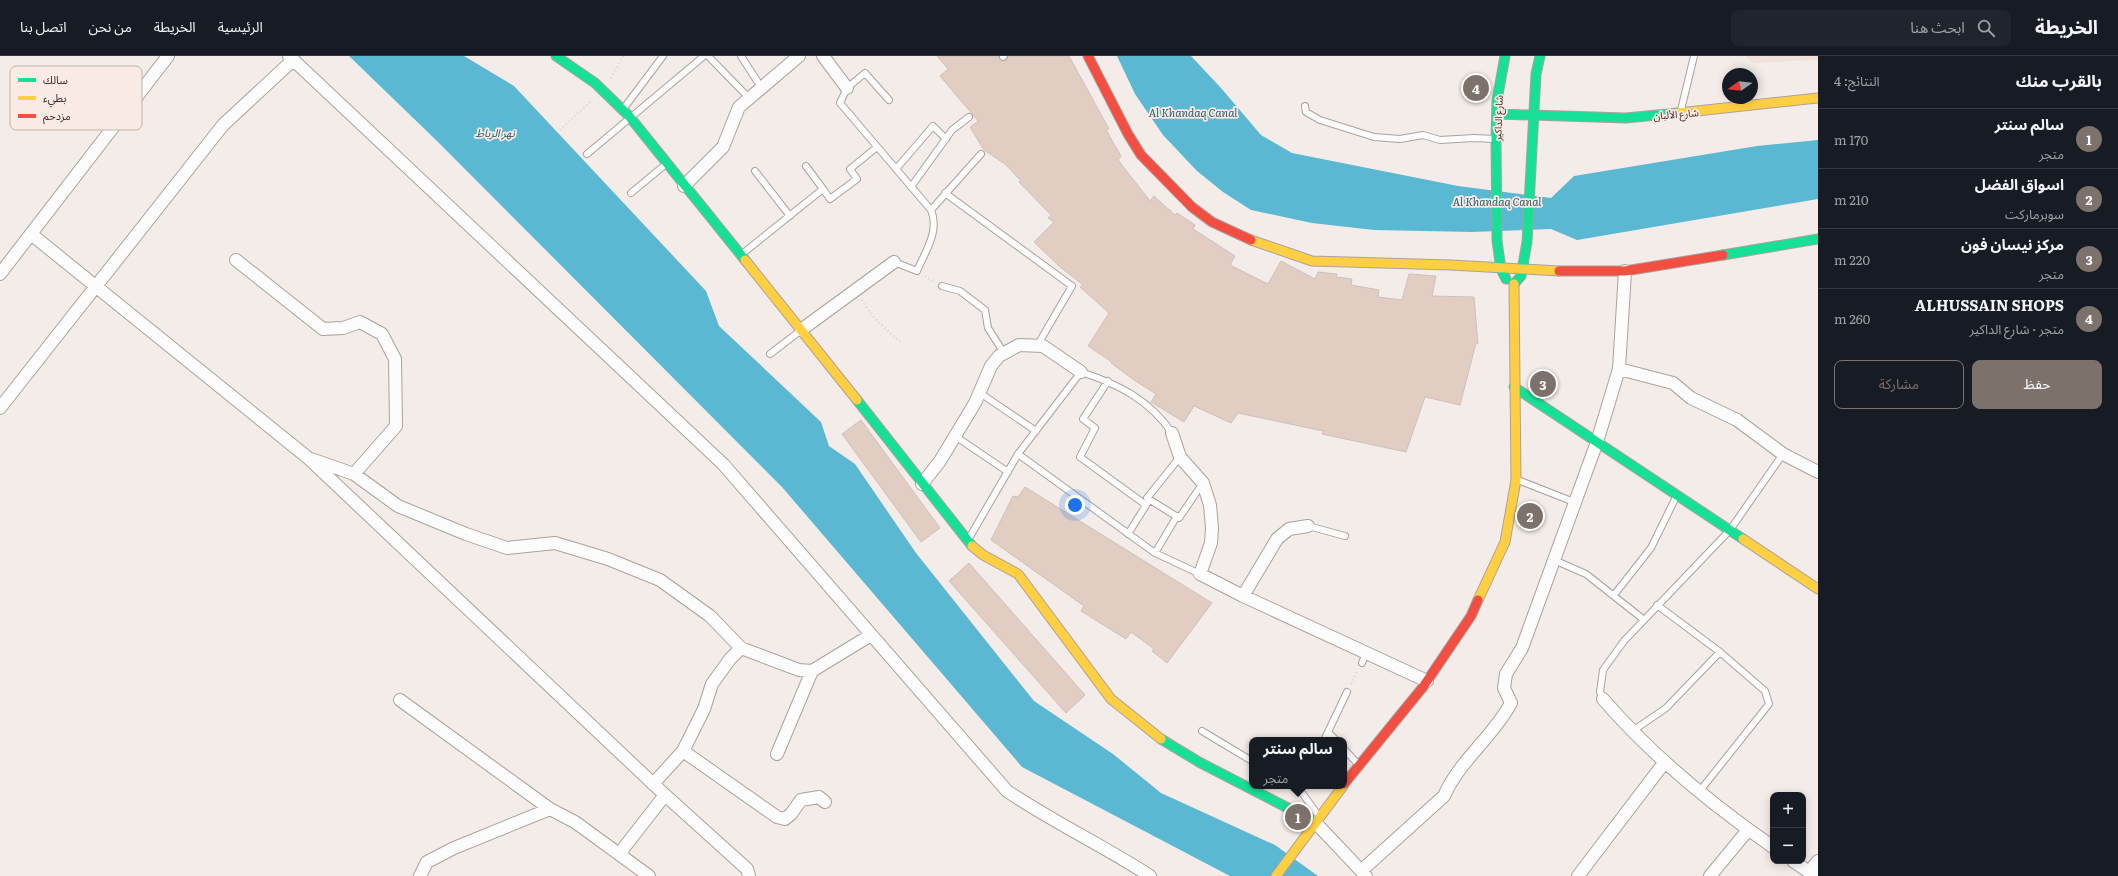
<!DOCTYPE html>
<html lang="ar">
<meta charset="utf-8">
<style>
body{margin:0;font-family:Literata,"Noto Sans Arabic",serif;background:#20242c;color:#f1f3f6;direction:rtl}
.controls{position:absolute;right:12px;bottom:12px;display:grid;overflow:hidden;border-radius:8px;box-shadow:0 2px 10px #0003}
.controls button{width:36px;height:36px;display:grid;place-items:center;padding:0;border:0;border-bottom:1px solid #363941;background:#171b24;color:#f1f3f6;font:20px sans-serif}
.compass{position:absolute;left:1722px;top:12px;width:36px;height:36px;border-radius:50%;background:#171b24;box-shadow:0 2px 10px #0003;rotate:255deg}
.you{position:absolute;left:1075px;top:449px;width:14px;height:14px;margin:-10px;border:3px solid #fff;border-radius:50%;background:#1a73e8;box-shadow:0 0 0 6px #1a73e833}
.badge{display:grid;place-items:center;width:26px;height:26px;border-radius:50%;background:#7d716b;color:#fff;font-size:13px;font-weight:700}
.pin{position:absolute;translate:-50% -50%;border:2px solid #fff;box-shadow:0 1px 4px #0006}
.popup{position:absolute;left:1249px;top:681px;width:98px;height:52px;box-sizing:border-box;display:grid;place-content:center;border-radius:8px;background:#171b24;filter:drop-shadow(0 1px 3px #0005);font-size:13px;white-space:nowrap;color:#9ea1a6}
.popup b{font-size:15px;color:#f1f3f6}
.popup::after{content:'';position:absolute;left:50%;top:100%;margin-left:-8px;border:8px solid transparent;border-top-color:#171b24}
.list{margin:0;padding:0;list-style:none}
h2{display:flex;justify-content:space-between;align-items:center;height:52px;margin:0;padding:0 16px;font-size:17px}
h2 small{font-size:13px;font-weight:400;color:#9ea1a6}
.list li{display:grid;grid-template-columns:26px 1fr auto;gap:12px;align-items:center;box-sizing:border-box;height:60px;padding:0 16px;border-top:1px solid #363941}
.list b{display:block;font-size:15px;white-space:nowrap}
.list p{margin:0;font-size:13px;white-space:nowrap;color:#9ea1a6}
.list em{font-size:13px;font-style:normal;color:#9ea1a6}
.actions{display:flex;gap:8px;padding:12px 16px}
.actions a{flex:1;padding:9px 0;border:1px solid #7d716b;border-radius:8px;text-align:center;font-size:14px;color:#7d716b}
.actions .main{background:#7d716b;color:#fff}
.icon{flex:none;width:22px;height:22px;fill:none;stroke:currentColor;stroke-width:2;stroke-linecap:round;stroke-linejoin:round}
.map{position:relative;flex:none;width:1818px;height:820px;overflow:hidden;direction:ltr}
header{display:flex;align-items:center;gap:24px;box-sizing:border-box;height:56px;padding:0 20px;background:#171b24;border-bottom:1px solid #363941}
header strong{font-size:19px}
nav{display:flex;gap:22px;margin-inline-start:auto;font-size:14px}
.search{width:280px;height:36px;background:#20242c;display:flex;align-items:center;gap:10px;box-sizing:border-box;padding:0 14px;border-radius:8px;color:#9ea1a6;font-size:15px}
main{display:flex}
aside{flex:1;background:#171b24}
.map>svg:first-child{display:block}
.education{fill:#f2e0dc}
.water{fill:#5bb8d2}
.building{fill:#e2cdc3;stroke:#ccc2bd}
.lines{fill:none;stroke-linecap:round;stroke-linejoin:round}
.lane-casing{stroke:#aba19d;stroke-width:8}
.street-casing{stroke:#aba19d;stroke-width:14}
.fast-casing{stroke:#aba19d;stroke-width:11}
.slow-casing{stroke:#aba19d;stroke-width:11}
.jam-casing{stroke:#aba19d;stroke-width:11}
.path{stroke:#d9d6d4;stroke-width:2.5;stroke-dasharray:1 3;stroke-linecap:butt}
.lane{stroke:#fdfcfc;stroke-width:6}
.street{stroke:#fdfcfc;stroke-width:12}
.fast{stroke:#16e098;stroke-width:9}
.slow{stroke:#ffcf43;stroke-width:9}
.jam{stroke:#f24e42;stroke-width:9}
.labels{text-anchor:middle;stroke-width:3.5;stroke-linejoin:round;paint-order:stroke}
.street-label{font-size:10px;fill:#3d2f28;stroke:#f9eae3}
.water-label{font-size:11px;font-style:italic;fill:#2d5e70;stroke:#f9eae3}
.key{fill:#f9eae3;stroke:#c1b2ab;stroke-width:1}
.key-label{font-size:11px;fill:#3d2f28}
</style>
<header>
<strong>الخريطة</strong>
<div class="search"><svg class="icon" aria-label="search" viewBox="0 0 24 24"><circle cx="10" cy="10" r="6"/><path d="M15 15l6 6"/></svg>ابحث هنا</div>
<nav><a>الرئيسية</a><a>الخريطة</a><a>من نحن</a><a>اتصل بنا</a></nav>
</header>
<main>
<aside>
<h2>بالقرب منك<small>النتائج: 4</small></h2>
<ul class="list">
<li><span class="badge">1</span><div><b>سالم سنتر</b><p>متجر</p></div><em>170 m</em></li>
<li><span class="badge">2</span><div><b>اسواق الفضل</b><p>سوبرماركت</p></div><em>210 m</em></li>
<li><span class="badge">3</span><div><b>مركز نيسان فون</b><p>متجر</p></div><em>220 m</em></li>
<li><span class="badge">4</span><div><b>ALHUSSAIN SHOPS</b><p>متجر · شارع الداكير</p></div><em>260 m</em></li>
</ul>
<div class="actions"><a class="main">حفظ</a><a>مشاركة</a></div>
</aside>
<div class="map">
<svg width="1818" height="820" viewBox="0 0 1818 820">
<rect width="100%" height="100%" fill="#f4ece8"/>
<!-- education -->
<path class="education" d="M1745,0H1818V4L1753,7Z"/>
<!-- water -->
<path class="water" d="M349,0H464L514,30L706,235L719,270L821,366L829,390L855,408L916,497L1034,645L1113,698L1161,737L1275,789L1318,820H1230L1022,711L782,431L437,85Z
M1117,0H1191L1221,32L1261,79L1292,97L1458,130L1551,142L1574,120L1757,90L1818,84V143L1577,184L1551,173L1472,176L1374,174L1312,167L1251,154L1223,136L1197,115L1163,79L1135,38Z"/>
<!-- building -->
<path class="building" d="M937,0H999L1002,5L1006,4L1008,0H1069L1109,73L1106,74L1121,100L1118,104L1150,145L1154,140L1175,159L1177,157L1195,169L1193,173L1235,200L1230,209L1268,228L1281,205L1315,223L1318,216L1337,218L1336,221L1352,223L1351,229L1379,234L1378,241L1402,244L1409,218L1436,220L1432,240L1474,241L1478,288L1476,287L1460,349L1425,341L1406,396L1322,378L1323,375L1238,357L1231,367L1194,350L1184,366L1151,346L1156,338L1134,324L1111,307L1112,306L1088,290L1109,257L1080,231L1083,229L1059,210L1034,186L1054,166L1048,162L1051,159L1019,126L1021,125L1005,108L984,94L970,71L978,65L940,20L948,13Z
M861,364L940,472L921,486L842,378Z
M1025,431L1212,547L1167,607L1152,595L1154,593L1131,576L1126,583L1081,555L1084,550L991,484L1013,440L1018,441Z
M969,507L1085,639L1066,657L949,525Z"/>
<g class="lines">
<!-- lane casing -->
<g class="lane-casing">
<path id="lane" d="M708,0L749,42
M741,0L761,31
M1003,1L1004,0
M889,44L865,17L847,32L840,47L931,154C940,175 925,196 917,215L894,206
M1305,50L1306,56L1320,64L1374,81L1400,83L1423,79L1440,84L1474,82L1495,83
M624,52L663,0
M1681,54L1694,0
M587,98L704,0
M896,113L933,70L946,83
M755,115L790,160
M911,131L952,74L969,61
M823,133L830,143L857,123L850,113L877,91
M631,137L666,108
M945,137L1072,230L1037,290
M931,154L981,98
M742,198L823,133L806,110
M942,230L960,235L985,254L988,272L1004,297
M770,298L800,275
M1108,325L1083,363L1095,372L1080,401L1146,449
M980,337L1036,375
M955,380L1008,416
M1018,398L1155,497L1200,518
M1180,401L1147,442L1179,462L1203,427
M1518,424L1574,446
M1308,470L1345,480
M1128,478L1148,446
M968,484L1018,398L1081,316C1118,328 1150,344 1172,377
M1155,497L1177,460
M1554,504L1586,518L1643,563
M1614,539L1651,492L1676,441
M1657,549L1720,596L1765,635L1769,648L1699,736
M1362,607L1366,597
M1603,643L1600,636L1603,614L1624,585L1730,474L1783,398
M1202,675L1252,705
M1631,676L1666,652L1720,596
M1324,684L1328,676
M1336,684L1328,676L1347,636
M1344,693L1358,708
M1297,730L1318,759"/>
</g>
<!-- street casing -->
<g class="street-casing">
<path id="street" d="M289,0L723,408L1007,735C1053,766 1104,790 1150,820
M823,0L847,32
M684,130L723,91L739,51L799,0
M31,178L307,401L665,739L747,813L749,820
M236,204L323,273L343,272L360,266L382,278L395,303L396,370L354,418
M0,218L168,0
M801,274L894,206
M1619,313L1673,327L1691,342L1737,364L1783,398L1818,416
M0,352L223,69L293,4
M1172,377L1180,401L1203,427L1210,449L1212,472L1211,487L1200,518L1243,540
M311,403L354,418L398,450L466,478L507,492L555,487L608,503L660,524L710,560L741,592L799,614L812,615L871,579
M922,428L940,405L975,347L991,310L999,300L1019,289L1043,290L1081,316
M1308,470L1289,473L1277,483L1243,540L1427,625
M1603,643C1653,701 1711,748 1773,791
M400,644L550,753
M683,695L777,761L785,763L791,758L801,744L819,741L825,746
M777,698L812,615
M653,728L683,695L704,653L712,628L730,603L741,592
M1315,766L1366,820
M619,798L665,739
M1793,805L1815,820
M1361,815L1444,740C1459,705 1493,681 1511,647L1504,632L1506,618L1522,592L1597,386L1619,313L1625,215
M1809,816L1818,805
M420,820L427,806L454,792L550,753L575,766L649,820
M1578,820L1664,707
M1710,820L1748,774"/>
</g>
<!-- fast casing -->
<g class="fast-casing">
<path id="fast" d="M556,0L595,27L629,60L745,204
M1505,0L1497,44L1496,83L1497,185L1501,213L1506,223
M1497,58L1626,62L1678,57
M1723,199L1818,183
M1514,228L1521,220L1527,186L1536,18L1540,0
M1514,331L1743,483
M857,344L972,490
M1161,683L1199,706L1315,766"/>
</g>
<!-- slow casing -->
<g class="slow-casing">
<path id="slow" d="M1678,57L1818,42
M1251,184L1312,205L1451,209L1559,215
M745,204L857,344
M1743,483L1818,533
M972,490L983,499L1018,518L1111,643L1161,683
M1478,544L1505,486L1516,424L1514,228
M1276,820L1343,730"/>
</g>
<!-- jam casing -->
<g class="jam-casing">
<path id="jam" d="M1088,0L1128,78L1141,99L1192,151L1212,166L1251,184
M1559,215H1625L1723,199
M1344,728L1423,631L1471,560L1478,544"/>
</g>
<!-- path -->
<path class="path" d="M611,22L623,0
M560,74L592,44
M925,220L935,226
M862,244C872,262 886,274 902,287
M1351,628L1358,614"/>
<!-- lane -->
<use href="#lane" class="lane"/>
<!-- street -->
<use href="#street" class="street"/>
<!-- fast -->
<use href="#fast" class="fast"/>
<!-- slow -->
<use href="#slow" class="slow"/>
<!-- jam -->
<use href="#jam" class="jam"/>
</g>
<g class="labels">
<!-- street labels -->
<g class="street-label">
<text transform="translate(1676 58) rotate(-5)" y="4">شارع الألبان</text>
<text transform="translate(1498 62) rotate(-88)" y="4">شارع الداكير</text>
</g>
<!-- water labels -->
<g class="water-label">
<text x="1193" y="61">Al Khandaq Canal</text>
<text x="495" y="81">نهر الرباط</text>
<text x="1497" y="150">Al Khandaq Canal</text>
</g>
</g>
<!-- legend -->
<rect x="10" y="10" width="132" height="64" rx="6" class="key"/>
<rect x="18" y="22" width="18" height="4" fill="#16e098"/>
<rect x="18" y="40" width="18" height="4" fill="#ffcf43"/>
<rect x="18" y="58" width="18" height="4" fill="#f24e42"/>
<g class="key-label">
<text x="43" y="28">سالك</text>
<text x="43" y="46">بطيء</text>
<text x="43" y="64">مزدحم</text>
</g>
</svg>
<div class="controls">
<button>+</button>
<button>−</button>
</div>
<svg class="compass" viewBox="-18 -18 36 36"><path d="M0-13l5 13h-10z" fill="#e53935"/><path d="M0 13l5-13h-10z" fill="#9ea1a6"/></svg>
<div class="you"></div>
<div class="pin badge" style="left:1298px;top:761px">1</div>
<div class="popup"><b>سالم سنتر</b>متجر</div>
<div class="pin badge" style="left:1530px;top:460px">2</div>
<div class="pin badge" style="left:1543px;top:328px">3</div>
<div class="pin badge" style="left:1476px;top:32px">4</div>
</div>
</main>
